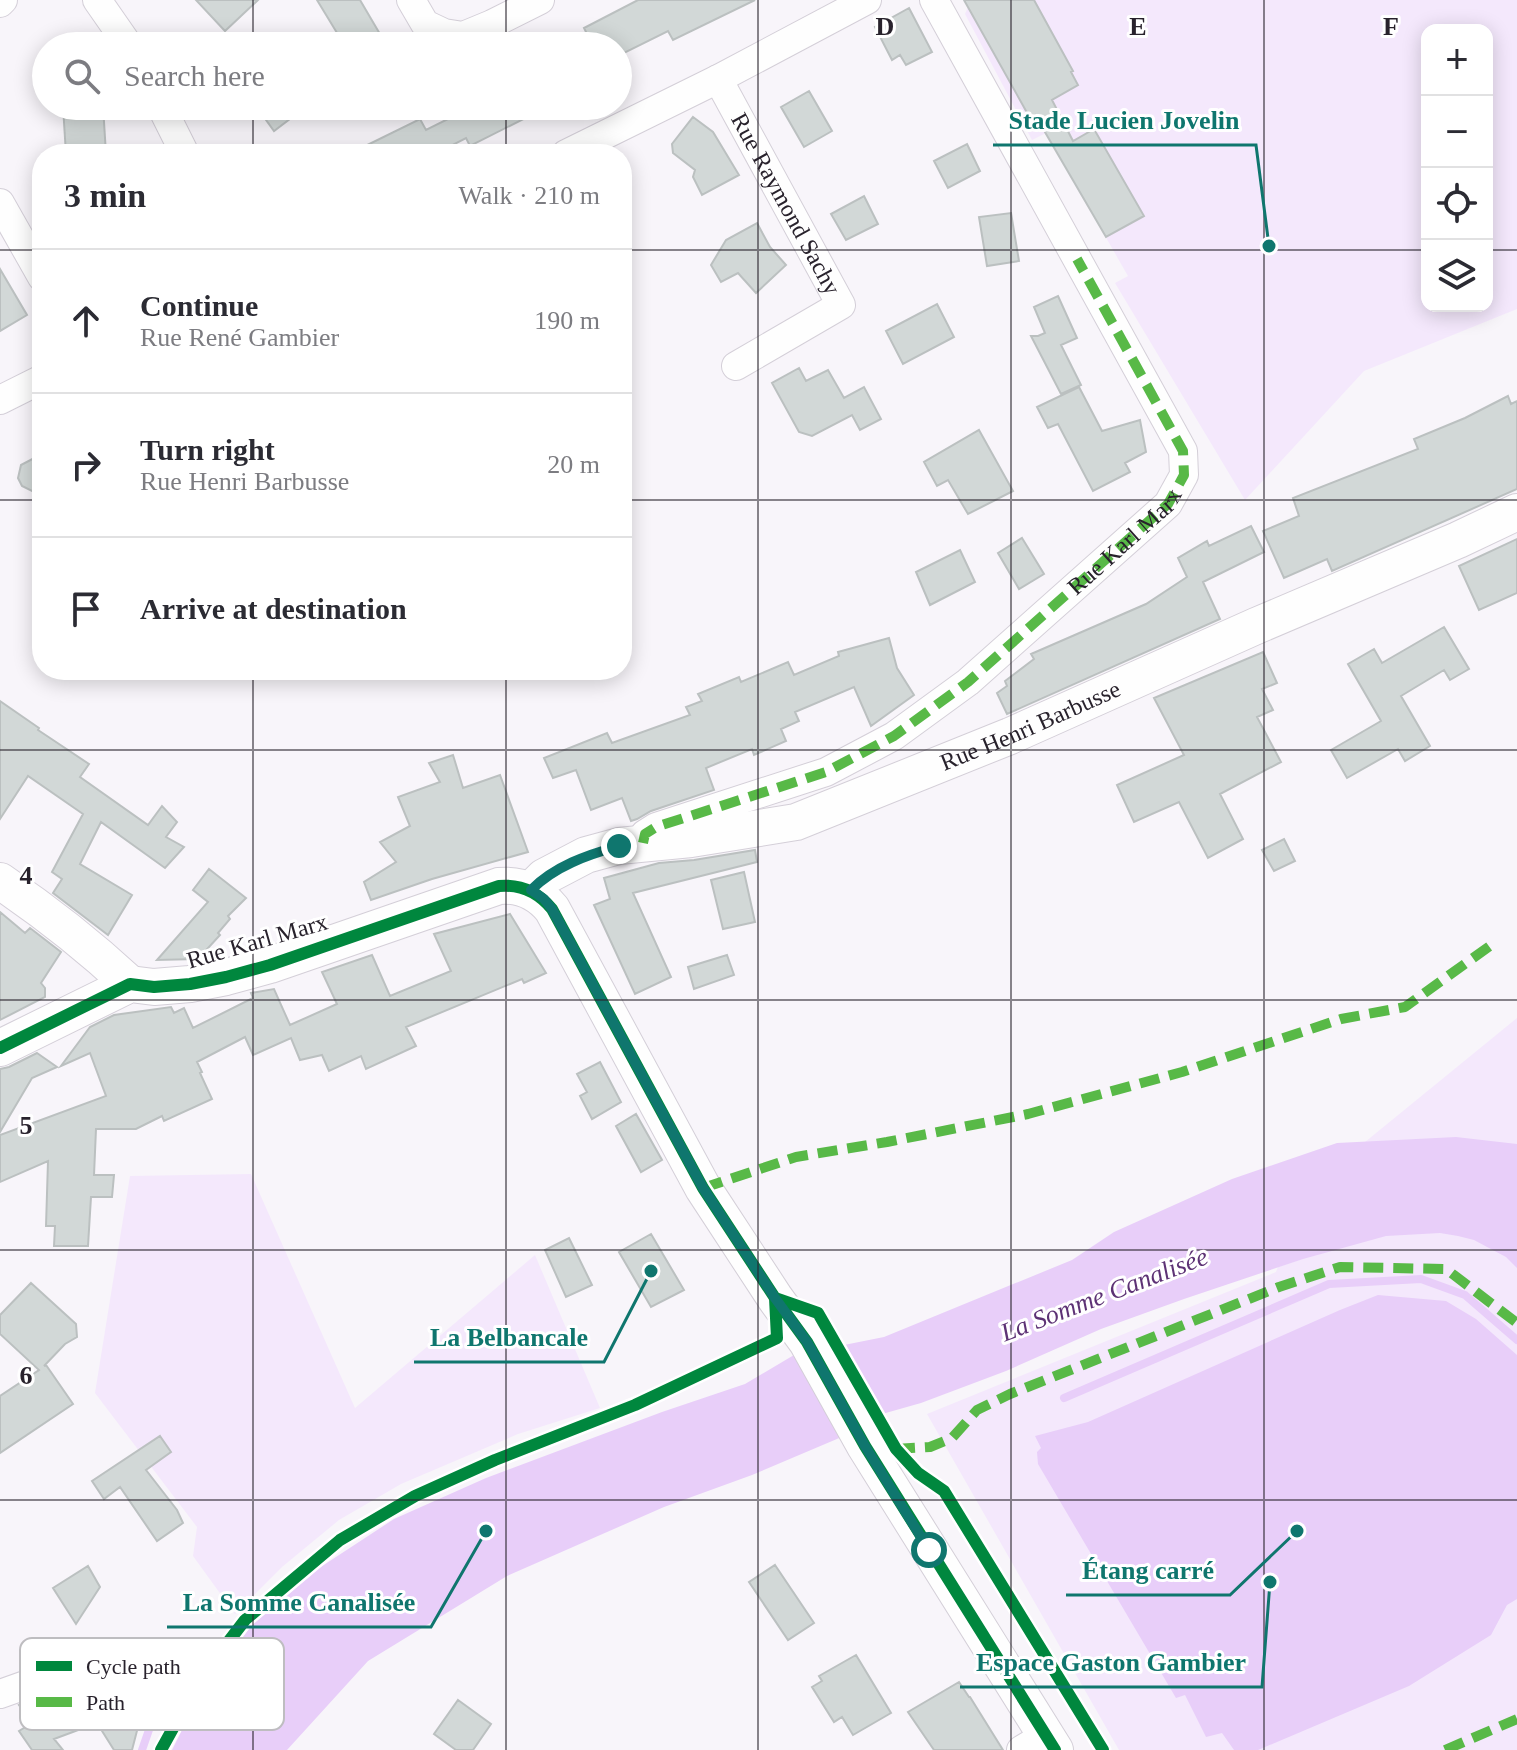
<!DOCTYPE html>
<meta charset="utf-8">
<style>
body{margin:0;font-family:Georgia,serif;background:#f7f7f7;color:#2b2b33}
.controls{position:absolute;right:24px;top:24px;display:grid;overflow:hidden;border-radius:16px;box-shadow:0 4px 20px #0003}
.controls button{width:72px;height:72px;display:grid;place-items:center;padding:0;border:0;border-bottom:2px solid #e1e1e2;background:#fff;color:#2b2b33;font:40px sans-serif}
.stop{position:absolute;width:24px;height:24px;margin:-18px;border:6px solid #0f766e;border-radius:50%;background:#fff}
.stop.end{background:#0f766e;border-color:#fff;box-shadow:0 2px 8px #0008}
.list{margin:0;padding:0;list-style:none}
h2{display:flex;justify-content:space-between;align-items:center;height:104px;margin:0;padding:0 32px;font-size:34px}
h2 small{font-size:26px;font-weight:400;color:#7c7c81}
.list li{display:grid;grid-template-columns:52px 1fr auto;gap:24px;align-items:center;box-sizing:border-box;height:144px;padding:0 32px;border-top:2px solid #e1e1e2}
.list b{display:block;font-size:30px;white-space:nowrap}
.list p{margin:0;font-size:26px;white-space:nowrap;color:#7c7c81}
.list em{font-size:26px;font-style:normal;color:#7c7c81}
.icon{flex:none;width:44px;height:44px;fill:none;stroke:currentColor;stroke-width:2;stroke-linecap:round;stroke-linejoin:round}
.map{position:relative;flex:none;width:1517px;height:1750px;overflow:hidden}
.search{position:absolute;background:#fff;box-shadow:0 4px 20px #0003;left:32px;top:32px;width:600px;height:88px;display:flex;align-items:center;gap:20px;box-sizing:border-box;padding:0 28px;border-radius:44px;color:#7c7c81;font-size:30px}
.panel{position:absolute;background:#fff;box-shadow:0 4px 20px #0003;left:32px;top:144px;width:600px;height:536px;border-radius:32px}
.map>svg:first-child{display:block}
.green{fill:#f4e8fc;fill-rule:evenodd}
.water{fill:#e8cef9}
.lines{fill:none;stroke-linecap:round;stroke-linejoin:round}
.stream{stroke:#e8cef9;stroke-width:8}
.building{fill:#d2d8d7;stroke:#bbc0c0;stroke-width:2}
.minor-casing{stroke:#d4cfd8;stroke-width:30}
.tertiary-casing{stroke:#d4cfd8;stroke-width:38}
.minor{stroke:#fefefe;stroke-width:28}
.tertiary{stroke:#fefefe;stroke-width:36}
.quiet{stroke:#58b947;stroke-width:10;stroke-dasharray:20 10;stroke-linecap:butt}
.cycleway-casing{stroke:#fff;stroke-width:17}
.cycleway{stroke:#00873e;stroke-width:12}
.route{stroke:#0f766e;stroke-width:10}
.grid{fill:none;stroke:#28222c;stroke-width:2;stroke-opacity:0.55}
.labels{text-anchor:middle;stroke-width:6;stroke-linejoin:round;paint-order:stroke}
.street-label{font-size:24px;fill:#28222c;stroke:#fff}
.water-label{font-size:26px;font-style:italic;fill:#5d3275;stroke:#fff}
.key{fill:#fff;stroke:#bebdc0;stroke-width:2}
.key-label{font-size:22px;fill:#28222c}
.grid-label{font-size:26px;text-anchor:middle;font-weight:bold;fill:#28222c;stroke:#fff;stroke-width:6;stroke-linejoin:round;paint-order:stroke}
.leader{fill:none;stroke:#0f766e;stroke-width:3}
.callout-dot{fill:#0f766e;stroke:#fff;stroke-width:3}
.callout-label{font-size:26px;text-anchor:middle;font-weight:bold;fill:#0f766e;stroke:#fff;stroke-width:6;stroke-linejoin:round;paint-order:stroke}
</style>
<div class="map">
<svg width="1517" height="1750" viewBox="0 0 1517 1750">
<rect width="100%" height="100%" fill="#f8f5fa"/>
<!-- green -->
<path class="green" d="M971,0H1517V309L1364,371L1245,500L1115,283L1128,276L1046,133L1032,140L965,14ZM1427,30H1487V306H1427Z
M1517,1018V1750H1119L927,1414L1276,1272L1305,1191Z
M251,1174L355,1408L535,1255L600,1408L518,1434L401,1484L339,1520L282,1567L235,1614L193,1556L197,1527L95,1393L130,1176Z"/>
<!-- water -->
<path class="water" d="M1456,1137L1517,1144V1268L1506,1257L1489,1248L1474,1240L1458,1236L1440,1233L1386,1236L1303,1259L1184,1299L1101,1329L1006,1371L921,1403L868,1418L844,1436L752,1475L664,1507L507,1576L368,1661L287,1750H172L188,1718L202,1696L201,1692L207,1680L212,1679L251,1626L310,1574L394,1519L486,1478L662,1412L745,1384L794,1355L884,1337L1072,1260L1114,1232L1232,1179L1337,1143Z
M1378,1295L1446,1301L1476,1319L1517,1355V1599L1507,1605L1491,1635L1409,1686L1258,1750H1234L1222,1733L1206,1737L1185,1695L1176,1698L1038,1464L1037,1452L1041,1448L1035,1436L1088,1422L1340,1310Z"/>
<g class="lines">
<!-- stream -->
<path class="stream" d="M1064,1398L1329,1284L1421,1279L1465,1295L1517,1340
M142,1750L151,1724L152,1691L161,1680L181,1675L214,1687"/>
</g>
<!-- building -->
<path class="building" d="M196,0H258L225,31Z
M317,0H360L387,46H345Z
M638,0H755L673,40L668,31L618,56V46H593L584,28Z
M964,0H1034L1073,71L1071,72L1078,85L1052,100L1073,141L1094,129L1144,216L1106,237L1035,115L1030,118Z
M909,8L932,52L906,65L900,55L892,60L875,27Z
M809,91L832,131L804,147L781,107Z
M63,106H103L106,154H66Z
M256,106H307L274,131Z
M474,106H549L470,146L466,138L435,154H349L420,119L426,130Z
M693,117L713,132L739,175L702,195L693,177L695,170L673,153L672,144Z
M967,144L980,171L948,188L934,161Z
M864,196L878,224L846,240L831,214Z
M1011,213L1019,261L987,266L979,217Z
M757,223L770,247L786,265L756,293L738,273L721,282L711,265L726,240Z
M0,269L27,315L0,331Z
M1058,296L1077,338L1061,345L1081,385L1061,394L1031,336H1038L1045,333L1034,307Z
M937,304L954,337L903,364L886,331Z
M799,368L806,381L828,370L844,398L864,387L881,419L860,430L852,415L812,436L799,432L772,383Z
M1079,387L1102,431L1140,420L1146,452L1125,463L1130,472L1093,491L1058,424L1048,428L1037,407Z
M1508,396L1511,404L1517,401V489L1332,571L1327,559L1284,578L1263,531L1299,516L1293,498L1418,449L1414,439L1465,418Z
M979,430L1013,491L968,514L948,480L937,486L924,462Z
M42,454V496L22,486L18,478L21,465Z
M1251,526L1264,552L1203,582L1220,619L1007,714L997,693L1007,686L1005,681L1034,659L1031,654L1146,604L1187,577L1178,558L1207,541L1209,546Z
M1022,538L1044,574L1019,589L998,553Z
M1517,539V593L1479,610L1459,566Z
M960,550L975,582L930,605L916,572Z
M1444,627L1469,669L1450,680L1444,670L1401,696L1430,746L1405,761L1398,749L1347,778L1331,750L1381,721L1348,664L1374,649L1382,663Z
M889,638L897,668L914,695L871,726L854,687L795,712L799,721L781,729L786,741L754,755L752,749L706,768L714,790L651,811L637,819L631,821L622,798L591,810L576,770L553,778L544,758L607,733L612,743L690,715L686,707L702,701L698,694L739,677L741,682L788,662L794,675L839,656L838,652Z
M1263,652L1277,683L1262,689L1273,710L1257,717L1281,762L1220,794L1243,839L1208,858L1179,802L1134,822L1117,785L1184,755L1154,698Z
M0,701L39,728L38,730L89,764L80,777L148,825L162,806L177,822L166,837L184,847L165,868L101,822L80,864L132,895L108,935L53,893L62,879L52,872L83,814L28,776L0,819Z
M453,755L463,788L500,775L528,852L432,879L371,900L364,882L396,862L380,842L410,826L398,797L440,782L429,763Z
M1284,839L1295,861L1274,871L1262,850Z
M755,850L757,862L633,893L671,977L635,994L594,905L610,899L604,878L659,863L694,860Z
M209,869L246,898L228,916L230,919L218,933L220,935L198,959L157,960L208,902L193,890Z
M744,872L755,922L723,929L711,880Z
M0,912L25,933L30,928L61,952L41,983L45,988V997L0,1020Z
M510,914L546,973L524,983L522,979L406,1027L416,1046L366,1069L361,1056L329,1071L322,1055L300,1060L291,1038L253,1055L245,1037L197,1062L202,1072L200,1073L212,1099L164,1121L162,1116L136,1129H96L94,1175H114L112,1197H91L88,1246H54L55,1226H46L48,1161L0,1182V1135L106,1096L90,1053L61,1066L90,1027L114,1015L171,1007L174,1013L184,1008L193,1028L253,998L251,993L274,989L290,1025L337,1004L322,972L372,955L390,996L451,971L434,934Z
M727,955L734,975L694,989L688,967Z
M37,1053L57,1067L32,1078L0,1132V1069L9,1067Z
M600,1062L621,1102L592,1119L580,1096L587,1092L577,1074Z
M636,1114L662,1160L641,1172L616,1126Z
M651,1234L684,1290L651,1307L619,1252Z
M569,1238L592,1285L566,1297L545,1250Z
M31,1283L76,1324L77,1337L65,1344L44,1366L46,1365L73,1404L0,1453V1396L39,1370L0,1334V1315Z
M160,1436L171,1452L146,1470L177,1510L183,1523L157,1541L120,1487L104,1499L92,1481Z
M775,1565L814,1623L788,1640L749,1582Z
M88,1566L100,1587L76,1624L53,1588Z
M856,1655L891,1713L853,1735L842,1717L834,1722L812,1687L822,1681L819,1676Z
M959,1682L969,1697H970L1003,1750H934L908,1712Z
M81,1683L139,1723L132,1750H114L97,1723L54,1739L63,1750H32L19,1731L32,1723L19,1705Z
M458,1700L491,1724L473,1750H456L434,1734Z"/>
<g class="lines">
<!-- minor casing -->
<g class="minor-casing">
<g id="minor">
<path d="M97,0L129,46"/>
<path d="M411,0L425,24L444,33L463,36L492,24L540,0"/>
<path d="M0,3L3,0"/>
<path id="s1" d="M718,79L841,305L736,366"/>
<path d="M161,106L185,154"/>
<path d="M566,154L718,79L867,0"/>
<path d="M0,203L42,277"/>
<path d="M0,400L42,379"/>
<path id="s2" d="M643,843L645,834L656,827L826,772L894,736L968,682L1168,504L1184,475L1183,451L934,0"/>
<path d="M0,1694L90,1662L132,1675"/>
<path d="M1021,1750L1046,1735"/>
</g>
</g>
<!-- tertiary casing -->
<g class="tertiary-casing">
<g id="tertiary">
<path d="M0,881C46,912 89,946 130,984"/>
<path id="s3" d="M531,890L544,877L586,855L619,846L691,839L796,822L1010,736L1256,626L1458,540L1517,512"/>
<path d="M0,1048L130,984L154,987L190,984L226,977L270,965L499,886C521,884 538,892 552,909L703,1188L775,1298L807,1342L865,1446L1055,1750"/>
</g>
</g>
<!-- minor -->
<use href="#minor" class="minor"/>
<!-- tertiary -->
<use href="#tertiary" class="tertiary"/>
<!-- quiet -->
<path class="quiet" d="M643,843L645,834L656,827L826,772L894,736L968,682L1168,504L1184,475L1183,451L1077,259
M703,1188L796,1157L887,1142L1028,1114L1182,1072L1341,1019L1405,1007L1494,943
M895,1449L930,1447L952,1438L977,1410L1010,1394L1279,1287L1340,1267L1446,1269L1517,1323
M1445,1750L1517,1719"/>
<!-- cycleway casing -->
<g class="cycleway-casing">
<path id="cycleway" d="M0,1048L130,984L154,987L190,984L226,977L270,965L499,886C521,884 538,892 552,909L703,1188L775,1298L807,1342L865,1446L1055,1750
M161,1750L202,1676L245,1620L340,1540L415,1496L495,1460L635,1405L777,1338L775,1298L818,1313L896,1449L918,1473L944,1491L1103,1750"/>
</g>
<!-- cycleway -->
<use href="#cycleway" class="cycleway"/>
</g>
<g class="lines">
<!-- route -->
<path class="route" d="M619,846C587,855 555,866 531,890L544,899L552,909L703,1188L775,1298L807,1342L865,1446L929,1550"/>
</g>
<!-- grid -->
<path class="grid" d="M253,0V46M506,0V46M758,0V1750M1011,0V1750M1264,0V1750M253,106V154M506,106V154M0,250H42M622,250H1427M1487,250H1517M0,500H42M622,500H1517M253,670V1750M506,670V1750M0,750H1517M0,1000H1517M0,1250H1517M0,1500H1517"/>
<g class="labels">
<!-- street labels -->
<g class="street-label">
<text dy="8" stroke="none"><textPath href="#s1" startOffset="142">Rue Raymond Sachy</textPath></text>
<text dy="8" stroke="none"><textPath href="#s2" startOffset="580">Rue Karl Marx</textPath></text>
<text dy="8" stroke="none"><textPath href="#s3" startOffset="532">Rue Henri Barbusse</textPath></text>
<text transform="translate(257 941) rotate(-16)" y="8">Rue Karl Marx</text>
</g>
<!-- water labels -->
<g class="water-label">
<text transform="translate(1104 1294) rotate(-21)" y="9">La Somme Canalisée</text>
</g>
</g>
<!-- legend -->
<rect x="20" y="1638" width="264" height="92" rx="12" class="key"/>
<rect x="36" y="1661" width="36" height="10" fill="#00873e"/>
<rect x="36" y="1697" width="36" height="10" fill="#58b947"/>
<g class="key-label">
<text x="86" y="1674">Cycle path</text>
<text x="86" y="1710">Path</text>
</g>
<g class="grid-label">
<text x="885" y="35">D</text>
<text x="1138" y="35">E</text>
<text x="1391" y="35">F</text>
<text x="26" y="884">4</text>
<text x="26" y="1134">5</text>
<text x="26" y="1384">6</text>
</g>
<!-- callouts -->
<path class="leader" d="M1269 246L1256 145H993M651 1271L604 1362H414M1297 1531L1230 1595H1066M486 1531L431 1627H167M1270 1582L1262 1687H960"/>
<g class="callout-dot">
<circle cx="1269" cy="246" r="8"/>
<circle cx="651" cy="1271" r="8"/>
<circle cx="1297" cy="1531" r="8"/>
<circle cx="486" cy="1531" r="8"/>
<circle cx="1270" cy="1582" r="8"/>
</g>
<g class="callout-label">
<text x="1124" y="129">Stade Lucien Jovelin</text>
<text x="509" y="1346">La Belbancale</text>
<text x="1148" y="1579">Étang carré</text>
<text x="299" y="1611">La Somme Canalisée</text>
<text x="1111" y="1671">Espace Gaston Gambier</text>
</g>
</svg>
<div class="controls">
<button>+</button>
<button>−</button>
<button><svg class="icon" aria-label="locate" viewBox="0 0 24 24"><circle cx="12" cy="12" r="6"/><path d="M12 2v4M12 18v4M2 12h4M18 12h4"/></svg></button>
<button><svg class="icon" aria-label="layers" viewBox="0 0 24 24"><path d="M12 4l9 5-9 5-9-5zM3 14l9 5 9-5"/></svg></button>
</div>
<div class="stop" style="left:929px;top:1550px"></div>
<div class="stop end" style="left:619px;top:846px"></div>
<div class="search"><svg class="icon" aria-label="search" viewBox="0 0 24 24"><circle cx="10" cy="10" r="6"/><path d="M15 15l6 6"/></svg>Search here</div>
<section class="panel">
<h2>3 min<small>Walk · 210 m</small></h2>
<ul class="list">
<li><svg class="icon" aria-label="ahead" viewBox="0 0 24 24"><path d="M12 20V5M6 11l6-6 6 6"/></svg><div><b>Continue</b><p>Rue René Gambier</p></div><em>190 m</em></li>
<li><svg class="icon" aria-label="right" viewBox="0 0 24 24"><path d="M7 20v-9h11M14 6l5 5-5 5"/></svg><div><b>Turn right</b><p>Rue Henri Barbusse</p></div><em>20 m</em></li>
<li><svg class="icon" aria-label="arrive" viewBox="0 0 24 24"><path d="M6 21V4h12l-3 4 3 4H6"/></svg><div><b>Arrive at destination</b></div></li>
</ul>
</section>
</div>
